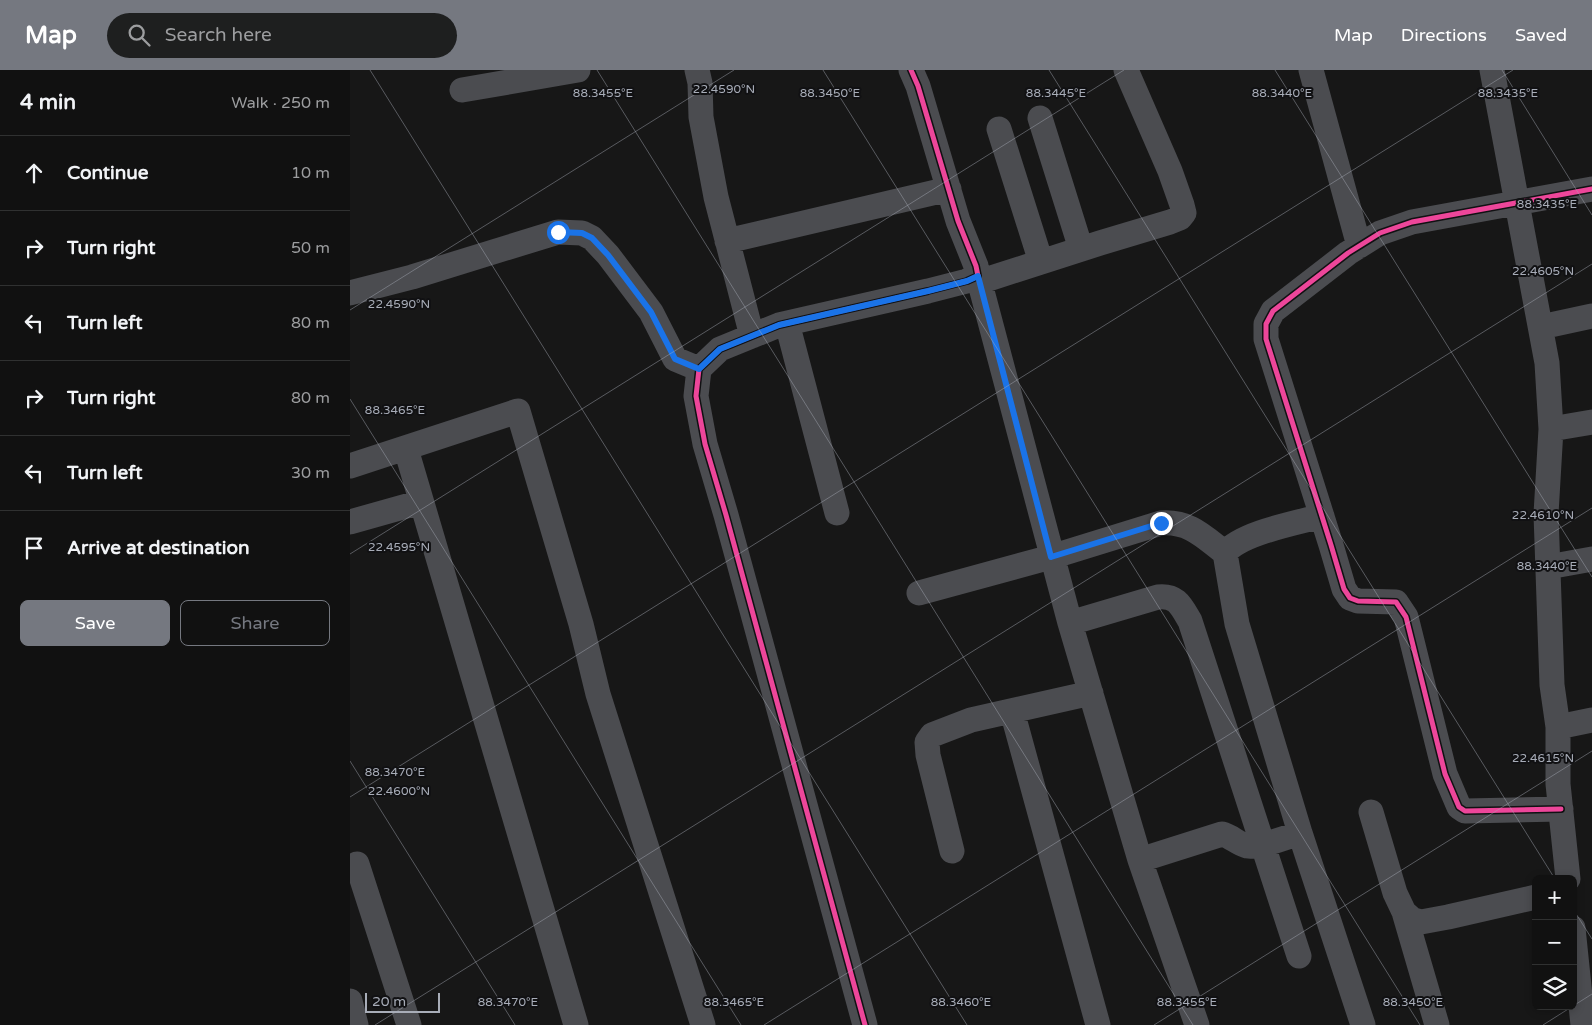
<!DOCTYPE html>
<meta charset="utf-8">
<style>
body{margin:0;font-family:"Varela Round",sans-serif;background:#1e1f1f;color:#f1f3f6}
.controls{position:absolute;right:15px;bottom:15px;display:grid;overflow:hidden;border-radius:8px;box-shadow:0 2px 8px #0003}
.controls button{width:45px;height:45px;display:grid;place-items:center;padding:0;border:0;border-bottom:1px solid #303131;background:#111;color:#f1f3f6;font:25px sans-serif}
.scale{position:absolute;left:15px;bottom:12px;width:75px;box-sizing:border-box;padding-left:5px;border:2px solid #a8adb8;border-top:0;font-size:14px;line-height:18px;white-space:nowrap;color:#a8adb8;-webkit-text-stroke:4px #111113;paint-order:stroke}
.stop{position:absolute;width:15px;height:15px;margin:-11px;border:4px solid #1a73e8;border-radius:50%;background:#fff}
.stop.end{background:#1a73e8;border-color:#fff;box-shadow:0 1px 5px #0008}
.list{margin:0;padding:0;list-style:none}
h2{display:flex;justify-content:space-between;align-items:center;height:65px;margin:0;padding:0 20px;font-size:21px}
h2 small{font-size:16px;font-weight:400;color:#9c9d9f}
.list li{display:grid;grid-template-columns:32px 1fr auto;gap:15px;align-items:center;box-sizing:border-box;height:75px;padding:0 20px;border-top:1px solid #303131}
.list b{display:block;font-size:19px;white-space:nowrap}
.list em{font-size:16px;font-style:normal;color:#9c9d9f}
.actions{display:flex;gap:10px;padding:15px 20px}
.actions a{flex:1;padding:11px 0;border:1px solid #757880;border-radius:8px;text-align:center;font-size:18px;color:#757880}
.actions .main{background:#757880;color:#fff}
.icon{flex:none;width:28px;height:28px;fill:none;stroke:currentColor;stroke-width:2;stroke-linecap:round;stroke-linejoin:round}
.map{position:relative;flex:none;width:1242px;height:955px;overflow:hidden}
header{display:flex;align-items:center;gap:30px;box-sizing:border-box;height:70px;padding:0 25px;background:#757880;color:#fff}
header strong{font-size:24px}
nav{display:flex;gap:28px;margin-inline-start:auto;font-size:18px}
.search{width:350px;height:45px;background:#1e1f1f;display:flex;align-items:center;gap:12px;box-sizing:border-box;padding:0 18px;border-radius:28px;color:#9c9d9f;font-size:19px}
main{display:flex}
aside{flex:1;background:#111}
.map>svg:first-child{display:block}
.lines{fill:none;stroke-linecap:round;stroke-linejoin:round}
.minor{stroke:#4b4c50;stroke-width:25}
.cycleway-casing{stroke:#111113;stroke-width:8}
.cycleway{stroke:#ed469a;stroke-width:5}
.route{stroke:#1a73e8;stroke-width:6}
.ticks{fill:none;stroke:#a8adb8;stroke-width:1;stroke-opacity:0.45}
.ticks-label{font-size:12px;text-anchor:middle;fill:#a8adb8;stroke:#111113;stroke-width:4;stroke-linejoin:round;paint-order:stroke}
</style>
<header>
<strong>Map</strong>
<div class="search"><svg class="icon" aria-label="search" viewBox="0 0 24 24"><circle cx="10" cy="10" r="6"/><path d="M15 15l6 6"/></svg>Search here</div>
<nav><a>Map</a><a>Directions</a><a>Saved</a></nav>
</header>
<main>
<aside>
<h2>4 min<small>Walk · 250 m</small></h2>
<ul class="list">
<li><svg class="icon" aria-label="ahead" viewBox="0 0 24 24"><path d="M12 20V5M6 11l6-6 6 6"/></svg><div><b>Continue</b></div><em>10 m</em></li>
<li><svg class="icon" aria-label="right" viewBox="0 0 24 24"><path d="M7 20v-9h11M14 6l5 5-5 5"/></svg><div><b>Turn right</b></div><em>50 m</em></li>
<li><svg class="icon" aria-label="left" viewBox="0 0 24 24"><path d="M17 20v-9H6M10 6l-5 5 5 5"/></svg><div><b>Turn left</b></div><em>80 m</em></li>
<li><svg class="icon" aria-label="right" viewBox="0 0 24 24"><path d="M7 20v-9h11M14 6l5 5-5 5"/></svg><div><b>Turn right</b></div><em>80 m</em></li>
<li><svg class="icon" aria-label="left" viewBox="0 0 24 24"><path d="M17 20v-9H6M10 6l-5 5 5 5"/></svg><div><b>Turn left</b></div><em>30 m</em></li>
<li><svg class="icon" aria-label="arrive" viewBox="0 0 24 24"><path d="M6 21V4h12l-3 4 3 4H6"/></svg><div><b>Arrive at destination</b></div></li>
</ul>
<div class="actions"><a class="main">Save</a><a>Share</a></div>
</aside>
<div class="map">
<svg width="1242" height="955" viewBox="0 0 1242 955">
<rect width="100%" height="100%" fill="#171717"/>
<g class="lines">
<!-- minor -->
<path class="minor" d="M347,0L350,13L351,47L366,127L402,266
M961,0L1009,176
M1142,0L1197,293L1201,359L1196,444L1202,615L1208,657V714L1218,809
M112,20L228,0
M690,48L731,179
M649,59L691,192
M377,171L599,119
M628,206L720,553L790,790L847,955
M629,212L750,173L820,152L830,148L834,143L832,135L820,101L776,0
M0,223L62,207L208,162L232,163L242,168L258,185L301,242L325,289L349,299
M437,253L487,443
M1191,257L1242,246
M1201,359L1242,352
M56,379L226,955
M0,396L168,341L231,554L248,624L353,955
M972,446C946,453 891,463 875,483L887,554L950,763L1013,955
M0,452L71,432
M1198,497L1242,489
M569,523L701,487L811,453C840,451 854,467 875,483
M720,553L808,527C827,525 831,536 840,551L949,886
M662,641L748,955
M1208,657L1242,650
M1211,739L1115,741L1109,737L1095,704L1056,547L1046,532L1008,531L1000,528L994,519L981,475L916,269V254L923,241L998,183L1030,163L1062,152L1242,119
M1021,742L1045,823L1054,842L1063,850L1071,852L1098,847L1186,827
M602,781L578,685L577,672L582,665L621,650L741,623
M790,790L872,764C881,766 888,774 897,776C910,778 937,767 950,763
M7,794L59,955
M1054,842L1087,955
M1223,858L1233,955
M0,931L6,955
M515,955L376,445L355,374L346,326L349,299L370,279L429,255L578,221L617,211L628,206L626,196L608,151L568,16L561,0"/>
<!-- cycleway casing -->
<g class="cycleway-casing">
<path id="cycleway" d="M1211,739L1115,741L1109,737L1095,704L1056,547L1046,532L1008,531L1000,528L994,519L981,475L916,269V254L923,241L998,183L1030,163L1062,152L1242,119
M515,955L376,445L355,374L346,326L349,299L370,279L429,255L578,221L617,211L628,206L626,196L608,151L568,16L561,0"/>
</g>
<!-- cycleway -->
<use href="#cycleway" class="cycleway"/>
</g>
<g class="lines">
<!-- route -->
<path class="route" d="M208,162L232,163L242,168L258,185L301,242L325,289L349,299L370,279L429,255L578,221L617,211L628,206L701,487L811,453"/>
</g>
<!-- ticks -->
<path class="ticks" d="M20,0L617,955M247,0L843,955M473,0L1070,955M699,0L1205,809M925,0L1242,507M1152,0L1242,145M0,240L384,0M0,329L391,955M0,484L774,0M0,691L165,955M0,727L1163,0M1223,839L1242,869M1223,936L1242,924M25,955L1242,194M414,955L1242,438M804,955L1242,681M1193,955L1223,936"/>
<g class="ticks-label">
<text x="374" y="23">22.4590°N</text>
<text x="1158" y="27">88.3435°E</text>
<text x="253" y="27">88.3455°E</text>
<text x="480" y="27">88.3450°E</text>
<text x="706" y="27">88.3445°E</text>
<text x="932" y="27">88.3440°E</text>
<text x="1197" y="138">88.3435°E</text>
<text x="1193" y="205">22.4605°N</text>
<text x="49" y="238">22.4590°N</text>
<text x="45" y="344">88.3465°E</text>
<text x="1193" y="449">22.4610°N</text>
<text x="49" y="481">22.4595°N</text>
<text x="1197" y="500">88.3440°E</text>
<text x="1193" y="692">22.4615°N</text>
<text x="45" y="706">88.3470°E</text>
<text x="49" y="725">22.4600°N</text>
<text x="158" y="936">88.3470°E</text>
<text x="384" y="936">88.3465°E</text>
<text x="611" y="936">88.3460°E</text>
<text x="837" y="936">88.3455°E</text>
<text x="1063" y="936">88.3450°E</text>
</g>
</svg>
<div class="controls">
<button>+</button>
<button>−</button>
<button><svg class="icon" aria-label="layers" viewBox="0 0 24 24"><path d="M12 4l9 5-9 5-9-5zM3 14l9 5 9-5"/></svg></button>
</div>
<div class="scale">20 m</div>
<div class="stop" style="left:208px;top:162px"></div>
<div class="stop end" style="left:811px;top:453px"></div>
</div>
</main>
